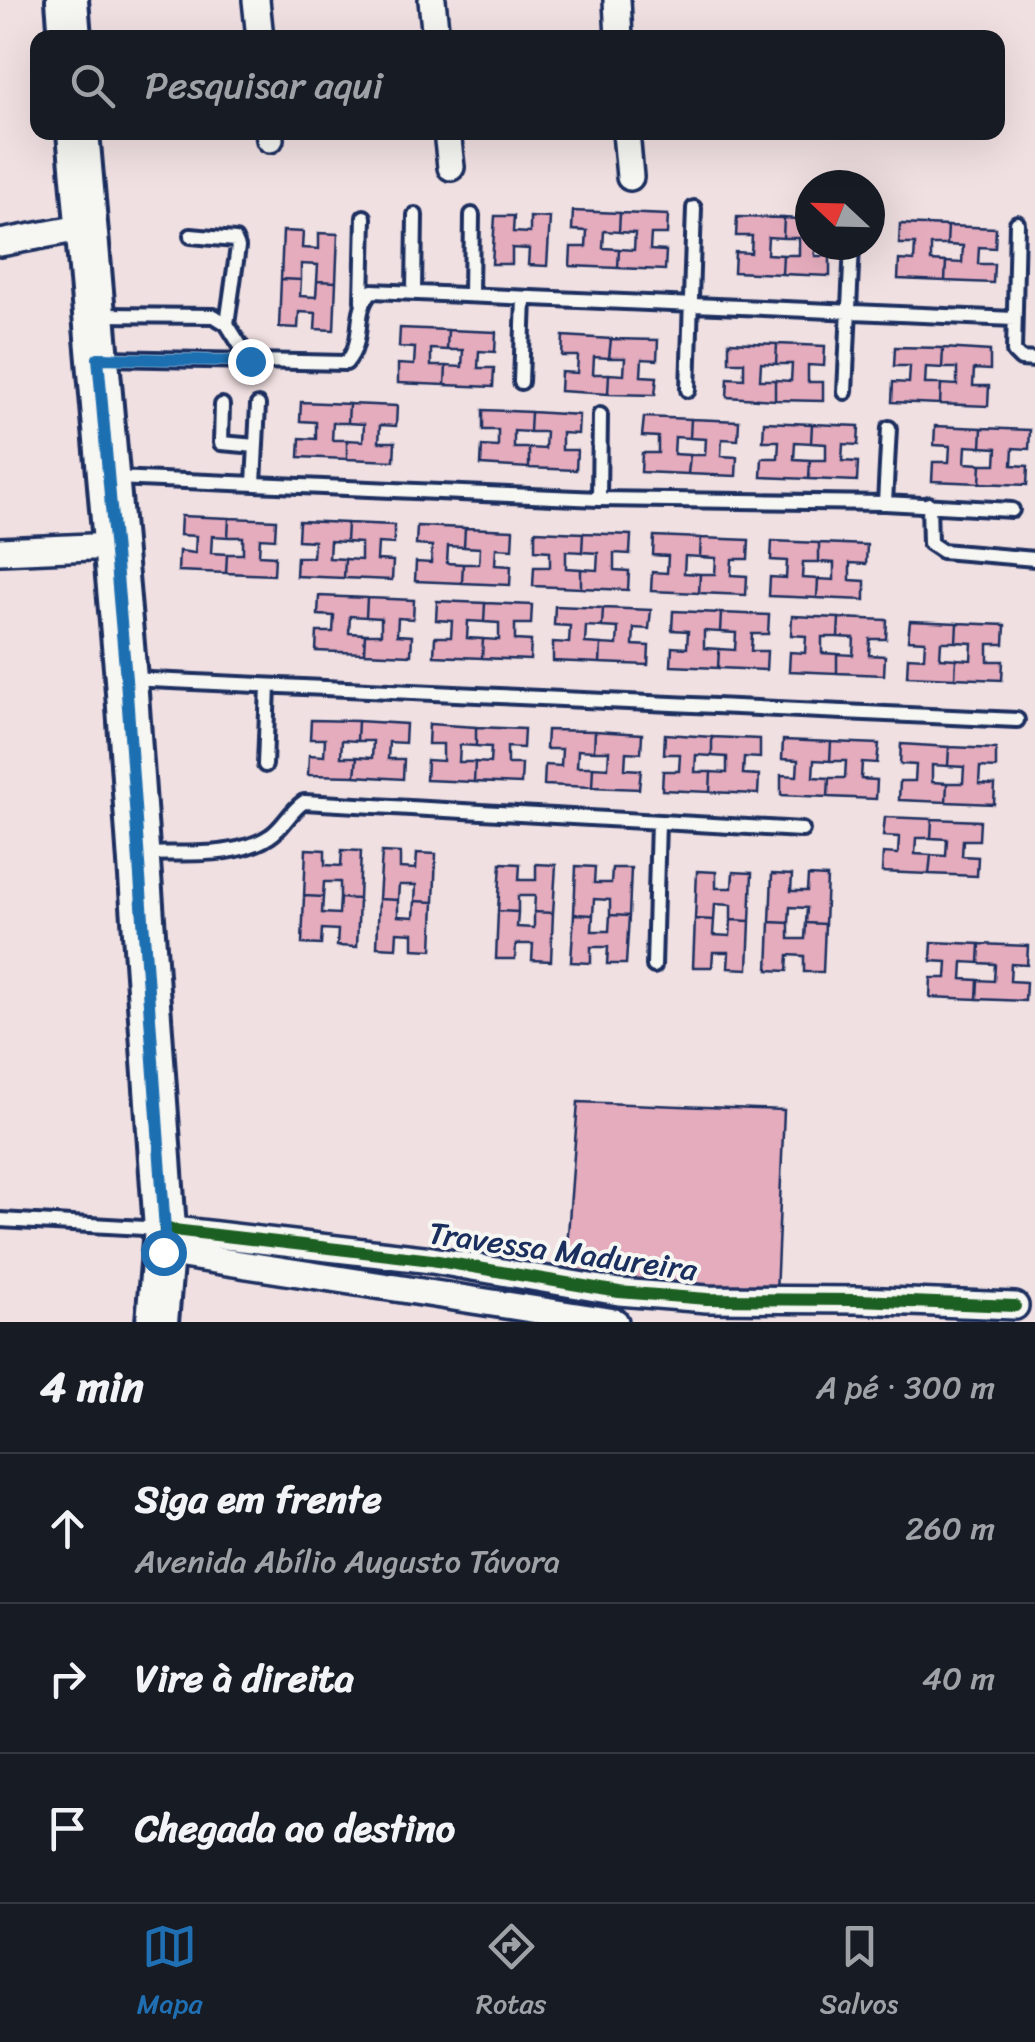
<!DOCTYPE html>
<html lang="pt">
<meta charset="utf-8">
<style>
body{margin:0;font-family:Sriracha,sans-serif;background:#242831;color:#f1f3f6}
.compass{position:absolute;left:795px;top:170px;width:90px;height:90px;border-radius:50%;background:#171b24;box-shadow:0 10px 40px #0002;rotate:292deg}
.stop{position:absolute;width:30px;height:30px;margin:-22px;border:8px solid #1f6fb2;border-radius:50%;background:#fff}
.stop.end{background:#1f6fb2;border-color:#fff;box-shadow:0 2px 10px #0008}
.list{margin:0;padding:0;list-style:none}
h2{display:flex;justify-content:space-between;align-items:center;height:130px;margin:0;padding:0 40px;font-size:42px}
h2 small{font-size:32px;font-weight:400;color:#9ea1a6}
.list li{display:grid;grid-template-columns:65px 1fr auto;gap:30px;align-items:center;box-sizing:border-box;height:150px;padding:0 40px;border-top:2px solid #363941}
.list b{display:block;font-size:38px;white-space:nowrap}
.list p{margin:0;font-size:32px;white-space:nowrap;color:#9ea1a6}
.list em{font-size:32px;font-style:normal;color:#9ea1a6}
.icon{flex:none;width:55px;height:55px;fill:none;stroke:currentColor;stroke-width:2;stroke-linecap:round;stroke-linejoin:round}
.map{position:relative;flex:none;width:1035px;height:1322px;overflow:hidden}
.search{position:absolute;background:#171b24;box-shadow:0 10px 40px #0002;left:30px;right:30px;top:30px;height:110px;display:flex;align-items:center;gap:25px;box-sizing:border-box;padding:0 35px;border-radius:20px;color:#9ea1a6;font-size:38px}
.sheet{height:580px;background:#171b24}
nav{display:flex;justify-content:space-around;align-items:center;box-sizing:border-box;height:140px;border-top:2px solid #363941;background:#171b24;font-size:28px;color:#9ea1a6}
nav a{display:grid;justify-items:center;gap:5px}
nav .on{color:#1f6fb2}
.map>svg:first-child{display:block}
.building{fill:#e5acbd;stroke:#1b2f5e;stroke-width:2.5}
.lines{fill:none;stroke-linecap:round;stroke-linejoin:round}
.service-casing{stroke:#1b2f5e;stroke-width:20}
.minor-casing{stroke:#1b2f5e;stroke-width:32}
.primary-casing{stroke:#1b2f5e;stroke-width:48}
.service{stroke:#f6f6f2;stroke-width:12}
.minor{stroke:#f6f6f2;stroke-width:25}
.primary{stroke:#f6f6f2;stroke-width:40}
.cycleway-casing{stroke:#f6f6f2;stroke-width:19}
.cycleway{stroke:#1b5e20;stroke-width:12}
.route{stroke:#1f6fb2;stroke-width:12}
.labels{text-anchor:middle;stroke-width:8;stroke-linejoin:round;paint-order:stroke}
.street-label{font-size:32px;fill:#1b2f5e;stroke:#f6f6f2}
</style>
<div class="map">
<svg width="1035" height="1322" viewBox="0 0 1035 1322">
<rect width="100%" height="100%" fill="#f1e0e2"/>
<filter id="ink" filterUnits="userSpaceOnUse"><feTurbulence type="fractalNoise" baseFrequency=".01" numOctaves="2"/><feDisplacementMap in="SourceGraphic" scale="20" xChannelSelector="R" yChannelSelector="G"/><feConvolveMatrix kernelMatrix="1 2 1 2 8 2 1 2 1" color-interpolation-filters="sRGB"/></filter>
<g filter="url(#ink)">
<!-- building -->
<path class="building" d="M573,211L620,213L619,232L604,231L603,248L619,249L618,268L570,266L571,247H586L587,231L572,230Z
M620,213L668,215L667,234H651L650,250L666,251L665,270L618,268L619,249L634,250L635,233L619,232Z
M495,216H514L513,232L530,233V217L550,218L547,266L528,265L529,249L512,248V264H492Z
M737,217L784,218L783,238L768,237L767,254L783,255L782,274L734,272L735,252L751,253L752,236H736Z
M784,218L810,220V245H815V256H830V276L782,274L783,255H799V238H783Z
M900,224L948,226L947,245H931V261L946,262L945,281L898,279L899,260L914,261L915,244H899Z
M948,226L996,228L995,248L979,247L978,264H994L993,283L945,281L946,262L962,263L963,246L947,245Z
M283,231L303,232L302,248L319,249V233L338,234L336,282L317,281L318,265L301,264V280L281,279Z
M281,279L301,280L300,296L316,297L317,281L336,282L334,330L315,329L316,313L299,312L298,328L279,327Z
M400,328L448,330L447,350L431,349V366H446L445,385L398,383V364L414,365L415,348L399,347Z
M448,330L496,332L495,352L479,351L478,368H494L493,387L445,385L446,366L462,367L463,350H447Z
M563,336L611,339L609,358L594,357L593,374H609L608,394L560,391L561,372L577,373L578,356H562Z
M611,339L658,340L657,360L642,359L641,376L657,377L655,395L608,394L609,374L624,375L625,358H609Z
M729,342L777,344L776,364L761,363L760,380H775V400L727,397L728,378L744,379V362H729Z
M777,344L825,346L824,366L808,365V382H823V401L775,400V380L791,381L792,364H776Z
M895,347L943,348L942,368L926,367L925,384H941L940,404L892,402L893,382L909,383L910,366H894Z
M943,348L990,351V370L974,369L973,386H989L988,406L940,404L941,384L957,385V368H942Z
M301,402L349,404L348,423H333L332,440H347V459L299,457L300,438L316,439V422L300,421Z
M349,404L397,406L396,426L380,425L379,442H395L394,461L347,459V440L363,441L364,424L348,423Z
M483,410L531,412L530,432L514,431V448H529V468L481,465L482,446L498,447V430H483Z
M531,412L579,415L578,434L562,433V450H577L576,470L529,468V448L545,449L546,432H530Z
M644,417L691,419L690,438L675,437L674,454L690,455L688,474L641,472L642,453H658V437L642,436Z
M691,419L739,421L738,440L722,439L721,456L737,457L736,476L688,474L690,455H705L706,439L690,438Z
M764,422L812,424L811,443L795,442L794,459L810,460L809,479L761,477L762,458H778L779,441H763Z
M812,424L859,426L858,445L843,444L842,461L858,462L857,481L809,479L810,460H826V444L811,443Z
M935,426L982,428L981,447L966,446L965,463L981,464L980,483L932,481L933,462H949L950,446L934,445Z
M982,428L1030,430L1029,449L1013,448L1012,465L1028,466L1027,485L980,483L981,464H996L997,448L981,447Z
M181,516L229,518L228,537L212,536L211,553L227,554L226,573L178,571L179,551L195,553L196,536L180,535Z
M229,518L276,520L275,539L260,538L259,555L275,556L274,575L226,573L227,554H243V537H228Z
M299,521L347,523L346,542L330,541L329,558L345,559L344,578L296,576L297,557H313L314,541L298,540Z
M347,523L394,525V544L378,543L377,560L393,561L392,580L344,578L345,559L361,560V543L346,542Z
M417,526L465,528L464,547L448,546L447,563L463,564L462,583L415,581L416,562L431,563L432,546L416,545Z
M465,528L513,530L512,549L496,548L495,565L511,566L510,585L462,583L463,564H479L480,548L464,547Z
M535,531L583,533L582,552L566,551V568L581,569V588L533,586L534,567H550V551L535,550Z
M583,533L631,535L630,554L614,553V570L629,571L628,590L581,588V569L597,570L598,553L582,552Z
M654,536L701,538L700,557L685,556L684,573L700,574L699,593L651,591L652,572L667,573L668,556L653,555Z
M701,538L749,540L748,559H732L731,575L747,576L746,595L699,593L700,574H715L716,558L700,557Z
M772,541L819,543V562H803L802,578L818,579L817,598L769,596L770,577L786,578L787,561L771,560Z
M819,543L867,545L866,564L850,563V580L865,581V600L817,598L818,579L834,580V563L819,562Z
M319,596L367,598L366,617L350,616L349,633L365,634L364,653L316,651L317,632H333L334,616L318,615Z
M367,598L414,600L413,619L398,618L397,635L412,636L411,655L364,653L365,634H381V618L366,617Z
M437,601L485,603L484,622L468,621L467,638L483,639L482,658L434,656L435,637H451L452,621L436,620Z
M485,603L532,605L531,624H515V640L531,641L530,660L482,658L483,639L499,640V623L484,622Z
M555,606L603,608L602,627L586,626L585,643L601,644L600,663L553,661V642L569,643L570,626L554,625Z
M603,608L651,610L649,629L634,628L633,645L649,646L648,665L600,663L601,644L617,645L618,628L602,627Z
M673,611L721,613L720,632L704,631V648L719,649L718,668L671,666L672,647L687,648L688,631L672,630Z
M721,613L769,615L768,634H752L751,651H767L766,670L718,668L719,649L735,650L736,633L720,632Z
M792,616L839,618L838,637H822V653L837,654V673L789,671L790,652L805,653L806,636L791,635Z
M839,618L887,620L886,639H870L869,655L885,656L884,675L837,673V654L853,655L854,638L838,637Z
M910,621L957,623L956,642H941L940,658L956,659L955,678L907,676L908,657L924,658L925,641L908,640Z
M957,623L1005,625L1004,644H988V661H1003L1002,680L955,678L956,659L971,660L972,643L956,642Z
M311,720L358,721L357,741L342,740L341,757H357L355,776L308,775L309,755L324,756L325,739H310Z
M358,721L406,724L405,743L389,742L388,759H404L403,779L355,776L357,757L372,758L373,741H357Z
M429,724L476,727V746L460,745L459,762H475L474,782L426,780L427,760L443,761V744H428Z
M476,727L524,729L523,748L507,747V764H522L521,784L474,782L475,762L490,763L491,747L476,746Z
M547,730L595,731L594,751L578,750L577,767H593L592,787L544,785L545,765L561,766L562,749H546Z
M595,731L642,734L641,753L626,752L625,769L641,770L639,789L592,787L593,767L608,768L609,751H594Z
M665,734L712,737V756L696,755L695,772H711L710,792L662,790L663,771H679L680,754H664Z
M712,737L760,739V758L744,757L743,774L759,775L758,794L710,792L711,772L727,773V757L712,756Z
M783,740L831,742L830,761L814,760L813,777L829,778L828,797L781,795V775L797,776L798,760L782,759Z
M831,742L879,744L877,763L862,762L861,779L877,780L876,799L828,797L829,778H845L846,761H830Z
M901,744L949,747L948,766L932,765V782L947,783L946,802L899,800L900,781H915L916,765L900,764Z
M949,747L996,749V768L980,767L979,784L995,785L994,804L946,802L947,783H963L964,767L948,766Z
M885,817L932,819L931,838H916L915,854L931,855L929,874L882,872L883,853L898,854L899,837L883,836Z
M932,819L980,821L979,840H963L962,856L978,857L977,876L929,874L931,855L946,856L947,839L931,838Z
M306,849L325,850V865L341,866L342,850L361,851L359,899L340,898V882H324L323,897L304,896Z
M382,852L400,853V868L416,869L417,853L436,854L434,902L415,901L416,885H399L398,900L379,899Z
M501,863L520,864L519,880H536V864L556,865L553,913L534,912L535,896H518V912L498,911Z
M576,866L595,867L594,883H611L612,868H631L629,916L610,915V900L594,899L593,915L574,914Z
M697,871L716,872V888H732L733,872L752,873L750,921L731,920V905L715,904L714,920L695,919Z
M772,874L792,875L791,891H807L808,876L827,877L825,924L806,923L807,908L790,907L789,923L770,922Z
M304,896L323,897L322,913L339,914L340,898L359,899L357,947L337,946L338,930L322,929L321,945L302,944Z
M379,899L398,900V916L414,917L415,901L434,902L432,950L413,949V933L397,932L396,948L377,947Z
M498,911L518,912L517,927L534,928V912L553,913L551,961L532,960L533,944H516L515,959H496Z
M574,914L593,915L592,931H609L610,915L629,916L626,964H607L608,947H591V963L571,962Z
M695,919L714,920L713,935L730,936L731,920L750,921L748,969L728,968L729,952H713L712,967H693Z
M770,922L789,923V939H805L806,923L825,924L823,972H804V956L788,955L787,971L768,970Z
M932,942L980,944L979,963L963,962L962,979L978,980L977,999L930,997L931,978H946L947,962L931,961Z
M980,944L1028,946L1027,965L1011,964L1010,981L1026,982L1025,1001L977,999L978,980L994,981L995,964L979,963Z
M578,1102L784,1110L776,1294L673,1289L565,1274Z"/>
<g class="lines">
<!-- service casing -->
<g class="service-casing">
<path id="service" d="M1017,223L1014,352L1021,359L1035,360
M191,236L235,240L238,247L227,324
M414,293L415,215
M471,295L472,215
M362,301L364,217
M101,315L214,316L227,324L250,361
M105,358L346,363C367,339 351,312 372,291L1014,319
M521,382L524,298
M688,390L694,208
M845,392L852,245
M222,405L221,443L256,446
M115,478L599,499L885,503L1012,510
M254,483L258,405
M599,499L600,415
M885,503L889,428
M929,504L930,543L942,551L1035,559
M129,679L1017,720
M265,765L268,686
M143,854C182,852 236,859 270,836C283,828 290,811 304,802L802,830
M654,966L658,822
M0,1220L162,1229"/>
</g>
<!-- minor casing -->
<g class="minor-casing">
<path id="minor" d="M256,0L260,38
M432,0L436,38
M617,0L619,38
M269,132L270,139
M447,132L451,167
M626,132L630,177
M0,243L86,227
M0,551L114,546
M165,1229L432,1260L619,1292L707,1299L857,1300L1015,1306
M163,1252L615,1322"/>
</g>
<!-- primary casing -->
<g class="primary-casing">
<path id="primary" d="M67,0L70,38
M78,132L126,679L165,1229L157,1322"/>
</g>
<!-- service -->
<use href="#service" class="service"/>
<!-- minor -->
<use href="#minor" class="minor"/>
<!-- primary -->
<use href="#primary" class="primary"/>
<!-- cycleway casing -->
<g class="cycleway-casing">
<path id="cycleway" d="M165,1229L432,1260L619,1292L707,1299L857,1300L1015,1306"/>
</g>
<!-- cycleway -->
<use href="#cycleway" class="cycleway"/>
</g>
</g>
<g class="lines" filter="url(#ink)">
<!-- route -->
<path class="route" d="M163,1252L165,1230L126,679L98,358L250,361"/>
</g>
<g class="labels">
<!-- street labels -->
<g class="street-label">
<text transform="translate(563 1251) rotate(8)" y="11">Travessa Madureira</text>
</g>
</g>
</svg>
<svg class="compass" viewBox="-18 -18 36 36"><path d="M0-13l5 13h-10z" fill="#e53935"/><path d="M0 13l5-13h-10z" fill="#9ea1a6"/></svg>
<div class="stop" style="left:163px;top:1252px"></div>
<div class="stop end" style="left:250px;top:361px"></div>
<div class="search"><svg class="icon" aria-label="search" viewBox="0 0 24 24"><circle cx="10" cy="10" r="6"/><path d="M15 15l6 6"/></svg>Pesquisar aqui</div>
</div>
<section class="sheet">
<h2>4 min<small>A pé · 300 m</small></h2>
<ul class="list">
<li><svg class="icon" aria-label="ahead" viewBox="0 0 24 24"><path d="M12 20V5M6 11l6-6 6 6"/></svg><div><b>Siga em frente</b><p>Avenida Abílio Augusto Távora</p></div><em>260 m</em></li>
<li><svg class="icon" aria-label="right" viewBox="0 0 24 24"><path d="M7 20v-9h11M14 6l5 5-5 5"/></svg><div><b>Vire à direita</b></div><em>40 m</em></li>
<li><svg class="icon" aria-label="arrive" viewBox="0 0 24 24"><path d="M6 21V4h12l-3 4 3 4H6"/></svg><div><b>Chegada ao destino</b></div></li>
</ul>
</section>
<nav>
<a class="on"><svg class="icon" aria-label="map" viewBox="0 0 24 24"><path d="M3 6l6-2 6 2 6-2v14l-6 2-6-2-6 2zM9 4v14M15 6v14"/></svg>Mapa</a>
<a><svg class="icon" aria-label="directions" viewBox="0 0 24 24"><path d="M12 3l9 9-9 9-9-9zM9 14v-3h6M13 9l2 2-2 2"/></svg>Rotas</a>
<a><svg class="icon" aria-label="saved" viewBox="0 0 24 24"><path d="M7 4h10v16l-5-4-5 4z"/></svg>Salvos</a>
</nav>
